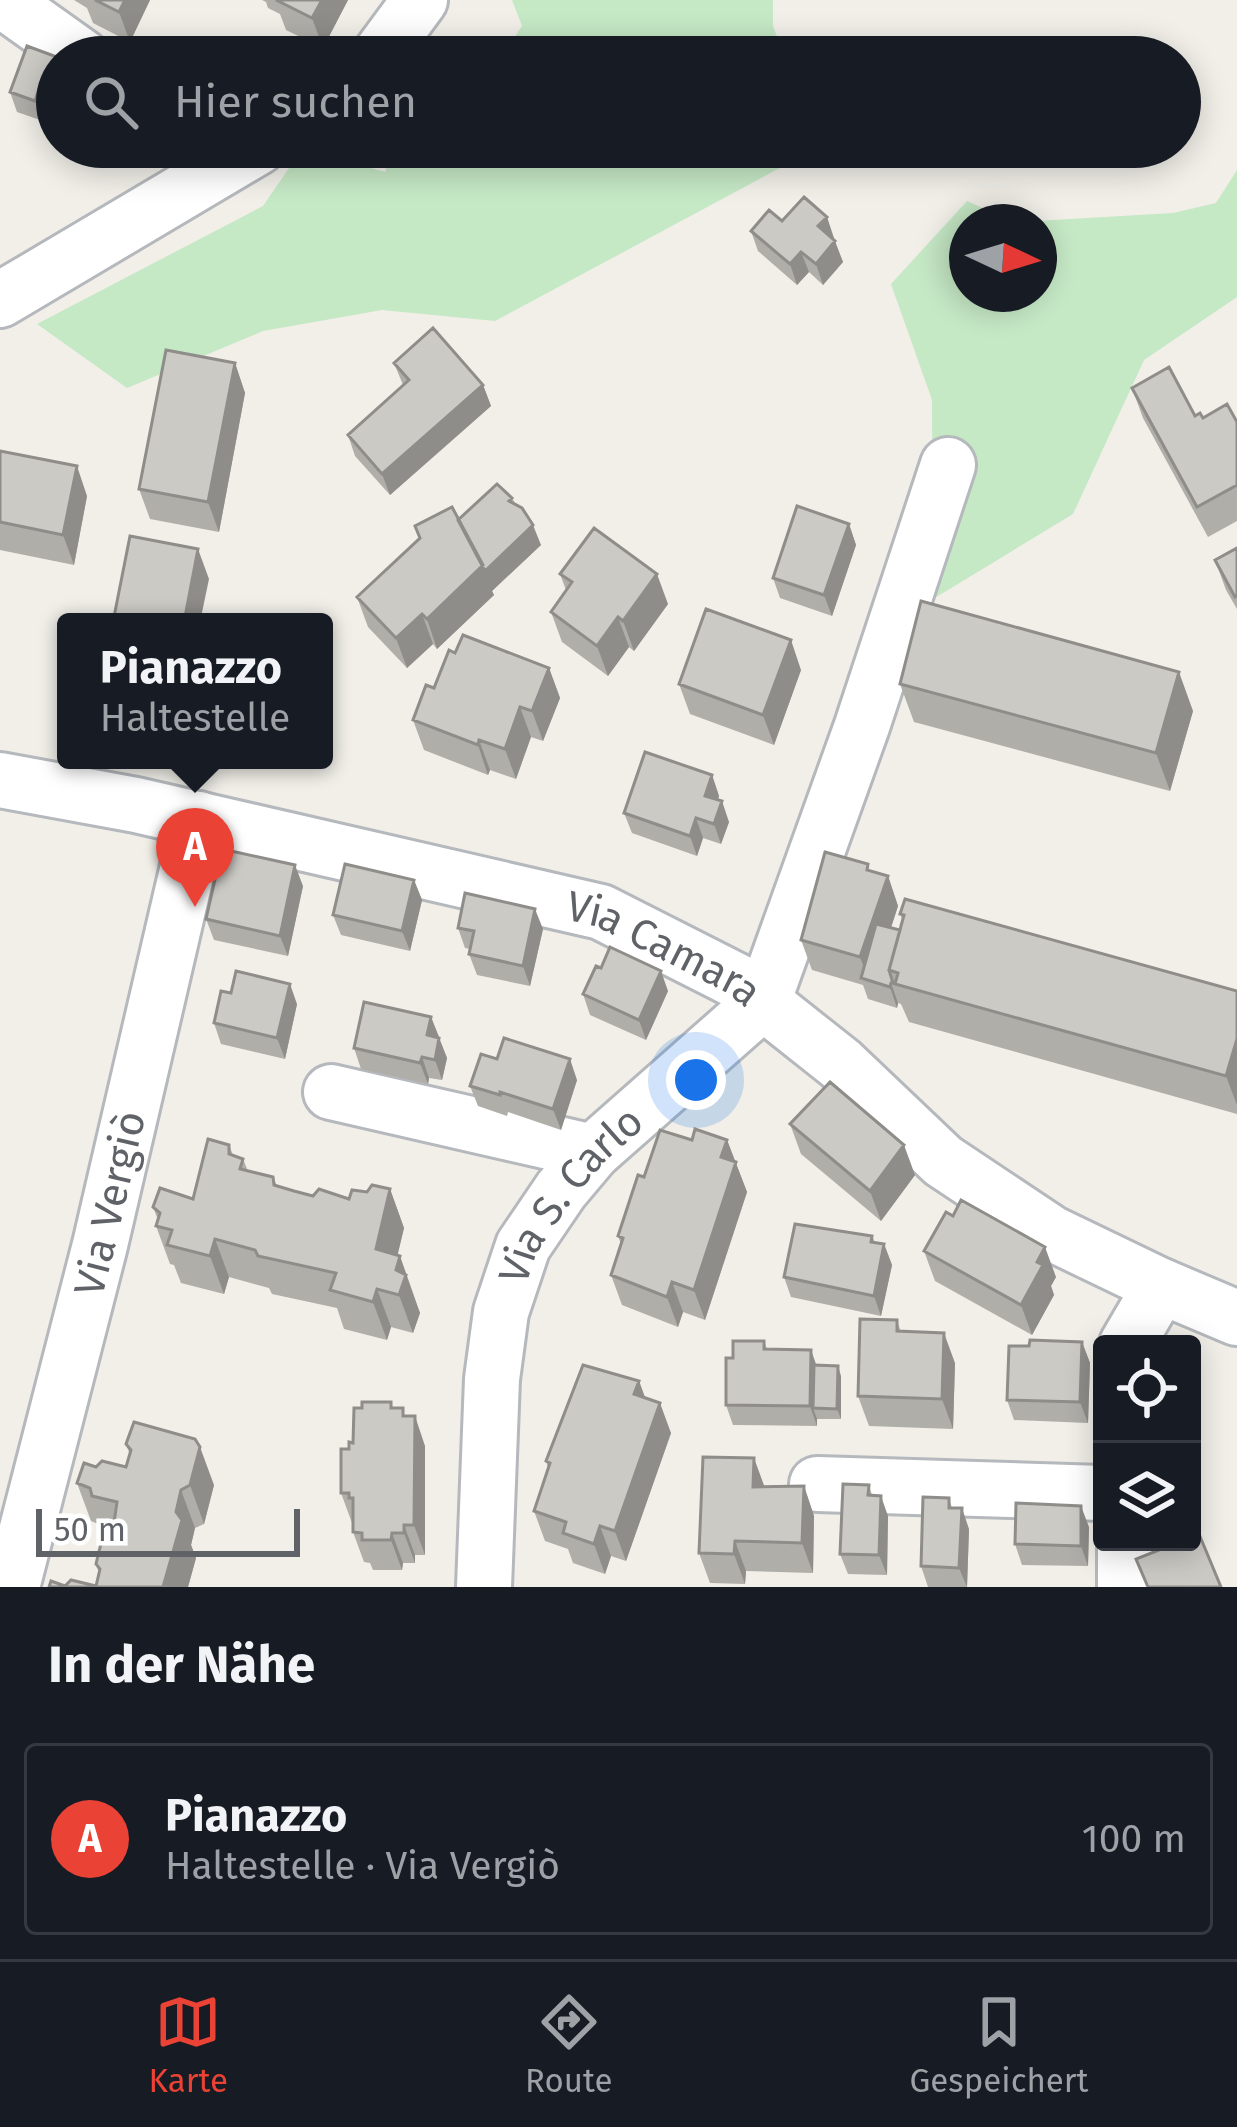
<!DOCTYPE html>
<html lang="de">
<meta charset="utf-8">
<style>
body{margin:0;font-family:"Fira Sans",sans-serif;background:#242831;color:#f1f3f6}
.controls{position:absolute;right:36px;bottom:36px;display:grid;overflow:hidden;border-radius:12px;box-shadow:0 6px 30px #0003}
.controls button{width:108px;height:108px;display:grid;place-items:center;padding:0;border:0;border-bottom:3px solid #363941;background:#171b24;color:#f1f3f6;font:60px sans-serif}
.compass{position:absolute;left:949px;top:204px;width:108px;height:108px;border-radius:50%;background:#171b24;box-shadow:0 6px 30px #0003;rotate:94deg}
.scale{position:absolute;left:36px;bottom:30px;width:264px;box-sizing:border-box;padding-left:12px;border:6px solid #5f6368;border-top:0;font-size:33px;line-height:42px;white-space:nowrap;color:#5f6368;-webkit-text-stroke:9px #fff;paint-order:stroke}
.you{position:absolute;left:696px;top:1080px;width:42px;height:42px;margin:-30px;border:9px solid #fff;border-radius:50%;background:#1a73e8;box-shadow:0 0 0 18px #1a73e833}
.badge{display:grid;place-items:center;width:78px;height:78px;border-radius:50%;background:#ea4335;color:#fff;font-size:39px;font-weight:700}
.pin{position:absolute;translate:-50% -99px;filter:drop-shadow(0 3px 6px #0008)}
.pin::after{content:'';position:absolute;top:63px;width:42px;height:36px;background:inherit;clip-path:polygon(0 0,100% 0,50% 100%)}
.popup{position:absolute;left:57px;top:613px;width:276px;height:156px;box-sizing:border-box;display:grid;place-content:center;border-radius:12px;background:#171b24;filter:drop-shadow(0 3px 9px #0005);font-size:39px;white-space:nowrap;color:#9ea1a6}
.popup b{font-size:45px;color:#f1f3f6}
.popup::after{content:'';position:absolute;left:50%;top:100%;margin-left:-24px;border:24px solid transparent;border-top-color:#171b24}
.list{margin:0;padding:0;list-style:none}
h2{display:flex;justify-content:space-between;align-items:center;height:156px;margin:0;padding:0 48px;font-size:51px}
h2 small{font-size:39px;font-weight:400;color:#9ea1a6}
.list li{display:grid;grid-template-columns:78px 1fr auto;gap:36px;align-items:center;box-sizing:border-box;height:192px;margin:0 24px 24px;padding:0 24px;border:3px solid #363941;border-radius:12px}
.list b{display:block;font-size:45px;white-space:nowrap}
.list p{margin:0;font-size:39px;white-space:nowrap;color:#9ea1a6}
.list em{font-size:39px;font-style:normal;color:#9ea1a6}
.icon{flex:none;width:66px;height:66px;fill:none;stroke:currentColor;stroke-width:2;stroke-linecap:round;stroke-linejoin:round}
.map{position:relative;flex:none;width:1237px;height:1587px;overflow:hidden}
.search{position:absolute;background:#171b24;box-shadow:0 6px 30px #0003;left:36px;right:36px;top:36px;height:132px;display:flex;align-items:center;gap:30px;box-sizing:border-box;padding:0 42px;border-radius:66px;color:#9ea1a6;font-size:45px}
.sheet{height:372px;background:#171b24}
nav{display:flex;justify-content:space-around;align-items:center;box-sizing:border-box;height:168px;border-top:3px solid #363941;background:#171b24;font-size:33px;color:#9ea1a6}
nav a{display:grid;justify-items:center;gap:6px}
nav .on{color:#ea4335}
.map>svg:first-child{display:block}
.green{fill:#c5e8c5}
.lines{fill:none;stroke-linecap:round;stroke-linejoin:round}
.minor-casing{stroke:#b5b8bc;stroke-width:60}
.minor{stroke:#fff;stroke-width:54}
.wall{fill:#afaea9}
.shaded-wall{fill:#8f8d8a}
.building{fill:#cccac5;stroke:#8f8d8a;stroke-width:3}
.labels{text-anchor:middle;stroke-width:9;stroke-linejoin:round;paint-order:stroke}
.street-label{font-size:42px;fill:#5f6368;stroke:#fff}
</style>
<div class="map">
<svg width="1237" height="1587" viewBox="0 0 1237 1587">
<rect width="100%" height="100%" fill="#f1efe8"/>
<!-- green -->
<path class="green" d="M512,0H773V26L785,57H501L522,26Z
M395,147H819L495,321L382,310L263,331L127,388L37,324L263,206L302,149L385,172Z
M1237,170V297L1144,360L1073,514L933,599L932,400L891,284L967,201L1014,222H967V294H1039V222H1019L1173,213L1216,203Z"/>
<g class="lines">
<!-- minor casing -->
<g class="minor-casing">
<g id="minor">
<path d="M2,0L82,57"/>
<path d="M378,57L420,0"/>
<path d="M0,300L258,147"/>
<path id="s1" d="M0,780L136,805L601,912L735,980L841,1064L943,1161L1051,1233L1161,1286L1237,1318"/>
<path d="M331,1092L593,1152"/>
<path d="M1127,1344L1161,1286"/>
<path d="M817,1484L1102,1493"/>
<path id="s2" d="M12,1587L100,1245L199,819"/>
<path id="s3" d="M484,1587L492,1379L501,1312L523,1246L561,1190L593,1152L763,1002L862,726L948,465"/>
<path d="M1125,1587V1542"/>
</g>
</g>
<!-- minor -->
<use href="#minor" class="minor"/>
</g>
<!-- wall -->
<path class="wall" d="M74,0H150L130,42L93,23L87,8Z
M262,0H348L323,48L286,30L280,14L268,8L266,2Z
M57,57V117L46,112L43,121L17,112L10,92Z
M827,217L833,239L843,262L823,285L809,272L797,285L758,251L751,231Z
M235,363L245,393L219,532L150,519L139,489Z
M394,363L483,385L491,406L390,495L355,456L348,435L403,385Z
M1132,388L1195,416L1237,422V521L1208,537L1143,418Z
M0,451L87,496L74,565L0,550Z
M512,498L541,545L492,591L494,595L437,649L433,644L407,668L368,627L357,597L419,539L415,526L458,520Z
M849,524L856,545L832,616L780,598L773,578Z
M1237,548V609L1226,590L1215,560Z
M560,574L668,604L634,651L629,647L608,676L562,642L551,612L566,590Z
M455,653L549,668L560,698L543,741L531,737L516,779L490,770L488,775L424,750L413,720Z
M801,670L774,745L690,714L679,684Z
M900,684L1193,711L1170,791L914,722Z
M712,775L719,796L718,800L729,822L721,844L703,838L697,856L632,833L624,813Z
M871,871L888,876L898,906L891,928L900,930L903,921L900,914L1237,991V1114L909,1022L901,1004L898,1003L897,1008L868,999L863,985L812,970L801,940Z
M414,880L422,900L410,951L341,935L333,915Z
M303,886L288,956L214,940L206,919Z
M458,928L543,929L530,986L477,975L469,954L470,949L465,948Z
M601,968L668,991L646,1040L590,1015L583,994Z
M297,1004L285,1059L221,1044L214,1023Z
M431,1017L447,1058L442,1080L429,1078L428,1084L361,1069L354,1048Z
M577,1080L561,1130L508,1112L507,1116L478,1106L470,1086Z
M790,1124L915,1175L881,1221L801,1154Z
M692,1140H727L747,1192L705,1320L683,1312L678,1327L622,1305L611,1275L621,1244L618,1236L644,1177Z
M229,1145L233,1155L243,1159L248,1171L273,1177L277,1186L313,1196L349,1199L367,1192L390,1189L404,1228L397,1256L420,1313L413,1333L391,1327L387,1340L344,1329L337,1308L272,1294L269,1288L229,1277L224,1294L181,1283L174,1265L170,1264L156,1226L158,1220L153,1207L193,1199Z
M872,1236L875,1242L884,1244L892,1265L881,1316L791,1297L784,1277Z
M924,1251L1056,1277L1051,1286L1054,1295L1032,1335L935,1281Z
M897,1320L901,1332L955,1363L953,1429L869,1426L858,1396Z
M764,1341L767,1349L811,1350L816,1365L841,1376V1419H817V1426L733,1425L726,1405L733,1358Z
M1082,1342L1090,1363L1088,1423L1014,1420L1007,1400L1029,1346Z
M639,1381L645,1398L671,1433L626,1561L611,1556L605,1574L573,1563L568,1549L545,1541L534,1511L548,1468L546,1461Z
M391,1402L393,1408L406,1416L425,1446V1555H415V1563H403L402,1570H373L370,1563L364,1562L353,1532V1523H352L341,1493L349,1449L353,1443L362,1408Z
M126,1444L214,1485L204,1524L195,1528L191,1545L196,1558L188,1587H49L96,1586L99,1573L96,1564L104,1530L103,1526L91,1521L77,1483L96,1467H126L130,1455Z
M869,1485L872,1495L888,1516L887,1575L848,1574L840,1554Z
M804,1486L814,1516L813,1573L746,1571L745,1584L710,1583L699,1553L765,1487Z
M949,1498L952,1508L969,1529L967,1587H928L921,1566Z
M1089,1527L1088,1566L1022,1565L1015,1544Z"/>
<!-- shaded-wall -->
<path class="shaded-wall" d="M125,0H150L130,42L119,12Z
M322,0H348L323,48L312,18Z
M38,92L46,112L43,121L35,101Z
M827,217L834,238L826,247L818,226Z
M835,241L843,262L823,285L816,264Z
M801,252L809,272L797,285L790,264Z
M235,363L245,393L219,532L208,502Z
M483,385L491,406L390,495L382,474Z
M77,466L87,496L74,565L63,535Z
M849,524L856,545L832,616L824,595Z
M533,525L541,545L492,591L494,595L437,649L427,619L483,565Z
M198,549L209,579L200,622H184Z
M657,574L668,604L634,651L623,621Z
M422,614L433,644L407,668L396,638Z
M618,617L629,647L608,676L597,646Z
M791,640L801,670L774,745L763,715Z
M549,668L560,698L543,741L532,711Z
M1179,672L1193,711L1170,791L1156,753Z
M520,707L531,737L516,779L505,749Z
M479,740L490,770L488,775L478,745Z
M712,775L719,796L712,816L705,796Z
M722,801L729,822L721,844L714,824Z
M696,818L703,838L697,856L690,836Z
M295,865L303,886L288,956L280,936Z
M888,876L898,906L873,982L869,981L860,957Z
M414,880L422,900L410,951L402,931Z
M535,909L543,929L530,986L523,966Z
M661,971L668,991L646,1040L639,1020Z
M891,983L898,1003L897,1008L890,987Z
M290,984L297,1004L285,1059L277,1038Z
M431,1017L439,1037L427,1035Z
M439,1038L447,1058L442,1080L435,1060Z
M1237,1039V1105L1226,1076Z
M422,1057L429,1078L428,1084L420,1063Z
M570,1059L577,1080L561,1130L553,1109Z
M727,1140L747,1192L705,1320L694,1290L721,1157Z
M904,1145L915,1175L881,1221L870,1191Z
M390,1189L404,1228L390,1287L376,1249Z
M215,1239L229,1277L224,1294L210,1256Z
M884,1244L892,1265L881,1316L874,1296Z
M1045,1247L1056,1277L1051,1286L1054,1295L1032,1335L1021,1305L1037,1262Z
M400,1256L420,1313L413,1333L399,1295L396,1270Z
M672,1282L683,1312L678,1327L667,1297Z
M377,1289L391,1327L387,1340L373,1302Z
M944,1333L955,1363L953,1429L942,1399Z
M1082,1342L1090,1363L1088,1423L1080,1402Z
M811,1350L818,1370L813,1408L817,1419V1426L810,1406Z
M838,1366L841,1376V1419L837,1409Z
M639,1381L650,1411L634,1394Z
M660,1403L671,1433L626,1561L615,1531Z
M415,1416L425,1446V1555L414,1525Z
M200,1447L214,1485L204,1524L190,1485Z
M754,1458L765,1488L753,1487Z
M804,1486L814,1516L813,1573L802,1543Z
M181,1490L195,1528L191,1545L196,1558L188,1587H163Z
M881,1496L888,1516L887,1575L879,1555Z
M1081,1506L1089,1527L1088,1566L1081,1546Z
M962,1508L969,1529L967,1587L959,1568Z
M404,1525L415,1555V1563L404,1533Z
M600,1526L611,1556L605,1574L594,1544Z
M392,1533L403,1563L402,1570L391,1540Z
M735,1541L746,1571L745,1584L734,1554Z"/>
<!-- building -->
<path class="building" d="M95,0H125L119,12Z
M276,0H322L312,18Z
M27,46L57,57V99L38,92L35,101L10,92Z
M804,197L827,217L818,226L835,241L816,264L801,252L790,264L751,231L769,210L782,221Z
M433,328L483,385L382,474L348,435L409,380L394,363Z
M166,350L235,363L208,502L139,489Z
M1169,367L1195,416L1200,413L1203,418L1227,404L1237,422V485L1197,507L1132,388Z
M0,451L77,466L63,535L0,522Z
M497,484L512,498L509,501L522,508L533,525L485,571L458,520Z
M797,506L849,524L824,595L773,578Z
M452,507L483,565L427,619L422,614L396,638L357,597L420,538L415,526Z
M594,528L657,574L623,621L618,617L597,646L551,612L572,582L560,574Z
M130,536L198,549L184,622H113Z
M1237,548V596L1235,597L1215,560Z
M921,601L1179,672L1156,753L900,684Z
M706,609L791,640L763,715L679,684Z
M463,635L549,668L532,711L520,707L505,749L479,740L478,745L413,720L426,685L434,688L449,650L455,653Z
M645,752L712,775L705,796L722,801L714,824L696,818L690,836L624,813Z
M222,849L295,865L280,936L206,919Z
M825,852L868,864L867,870L888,876L860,957L801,940Z
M345,864L414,880L402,931L333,915Z
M465,893L535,909L523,966L469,954L474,931L458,928Z
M905,899L1237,991V1039L1226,1076L895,984L898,973L889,970L904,915L900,914Z
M876,924L900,930L889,970L893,983H891L890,987L861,978Z
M610,947L661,971L639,1020L583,994L596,966L601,968Z
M236,971L290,984L277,1038L214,1023L221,991L231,993Z
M364,1002L431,1017L427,1035L439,1038L435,1060L422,1057L420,1063L354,1048Z
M504,1038L570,1059L553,1109L500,1092V1095L470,1086L481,1054L497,1059Z
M830,1082L904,1145L870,1191L790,1124Z
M695,1129L727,1140L721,1157L736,1162L694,1290L672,1282L667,1297L611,1275L623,1238L618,1236L638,1175L644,1177L660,1130L692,1140Z
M208,1139L229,1145V1154L243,1159L240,1169L273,1177L274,1185L294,1191L313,1196L319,1189L349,1199L352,1190L367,1192L372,1185L390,1189L376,1249L400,1256L396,1270L406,1275L399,1295L377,1289L373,1302L330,1290L336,1273L258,1256L255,1250L215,1239L210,1256L167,1245L172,1230L156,1226L160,1213L153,1207L160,1188L193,1199Z
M961,1200L1045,1247L1037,1262L1043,1265L1021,1305L924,1251L946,1212L953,1216Z
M795,1224L872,1236L871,1242L884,1244L874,1296L784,1277Z
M860,1319L897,1320V1331L944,1333L942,1399L858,1396Z
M1030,1340L1082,1342L1080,1402L1007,1400L1009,1346H1029Z
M733,1341H764V1349L811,1350L810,1406L726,1405V1358H733Z
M583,1365L639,1381L634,1394L660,1403L615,1531L600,1526L594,1544L563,1533L566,1522L534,1511L550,1463L546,1461Z
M814,1365L838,1366L837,1409L813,1408Z
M362,1402H391V1408H403V1416H415L414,1525H404V1533H392L391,1540H362V1533L353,1532V1498H349V1493H341V1449H349V1442L353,1443L354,1408H362Z
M134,1422L195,1439L200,1447L190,1485L181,1490L176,1512L182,1520L163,1587H49L51,1581L65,1586L71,1580L96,1586L100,1569L96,1564L106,1523H114L117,1502L92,1496L90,1488L77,1483L84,1463L96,1467L102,1461L126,1467L131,1450L126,1444Z
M703,1457L754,1458L753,1487L804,1486L802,1543L735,1541L734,1554L699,1553Z
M843,1484L869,1485L868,1495L881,1496L879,1555L840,1554Z
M923,1497L949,1498V1508H962L959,1568L921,1566Z
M1016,1503L1081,1506V1546L1015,1544Z
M1199,1534L1221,1587H1148L1136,1559L1179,1542H1192V1537Z"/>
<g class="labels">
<!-- street labels -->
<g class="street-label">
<text dy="15" stroke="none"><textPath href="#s1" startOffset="687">Via Camara</textPath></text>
<text dy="15" stroke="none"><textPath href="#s3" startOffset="414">Via S. Carlo</textPath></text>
<text dy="15" stroke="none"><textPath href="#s2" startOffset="396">Via Vergiò</textPath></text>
</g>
</g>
</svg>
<div class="controls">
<button><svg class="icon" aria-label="locate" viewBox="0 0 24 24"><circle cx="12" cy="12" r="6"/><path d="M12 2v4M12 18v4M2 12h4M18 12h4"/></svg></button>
<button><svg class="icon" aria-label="layers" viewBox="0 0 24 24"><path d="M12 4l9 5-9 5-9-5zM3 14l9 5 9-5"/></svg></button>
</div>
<svg class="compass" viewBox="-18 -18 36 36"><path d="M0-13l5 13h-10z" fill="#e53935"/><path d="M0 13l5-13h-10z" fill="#9ea1a6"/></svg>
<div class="scale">50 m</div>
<div class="you"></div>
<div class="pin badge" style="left:195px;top:907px">A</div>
<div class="popup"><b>Pianazzo</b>Haltestelle</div>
<div class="search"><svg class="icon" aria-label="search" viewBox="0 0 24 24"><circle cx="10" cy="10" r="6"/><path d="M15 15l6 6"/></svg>Hier suchen</div>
</div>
<section class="sheet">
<h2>In der Nähe<small></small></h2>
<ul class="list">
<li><span class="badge">A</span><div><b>Pianazzo</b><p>Haltestelle · Via Vergiò</p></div><em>100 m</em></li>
</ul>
</section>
<nav>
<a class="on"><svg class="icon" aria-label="map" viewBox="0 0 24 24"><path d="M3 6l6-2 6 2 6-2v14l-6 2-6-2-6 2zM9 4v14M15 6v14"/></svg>Karte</a>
<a><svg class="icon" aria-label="directions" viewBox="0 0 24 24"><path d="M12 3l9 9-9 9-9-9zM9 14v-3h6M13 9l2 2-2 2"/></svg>Route</a>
<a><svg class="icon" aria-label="saved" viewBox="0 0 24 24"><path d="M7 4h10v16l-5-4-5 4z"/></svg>Gespeichert</a>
</nav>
